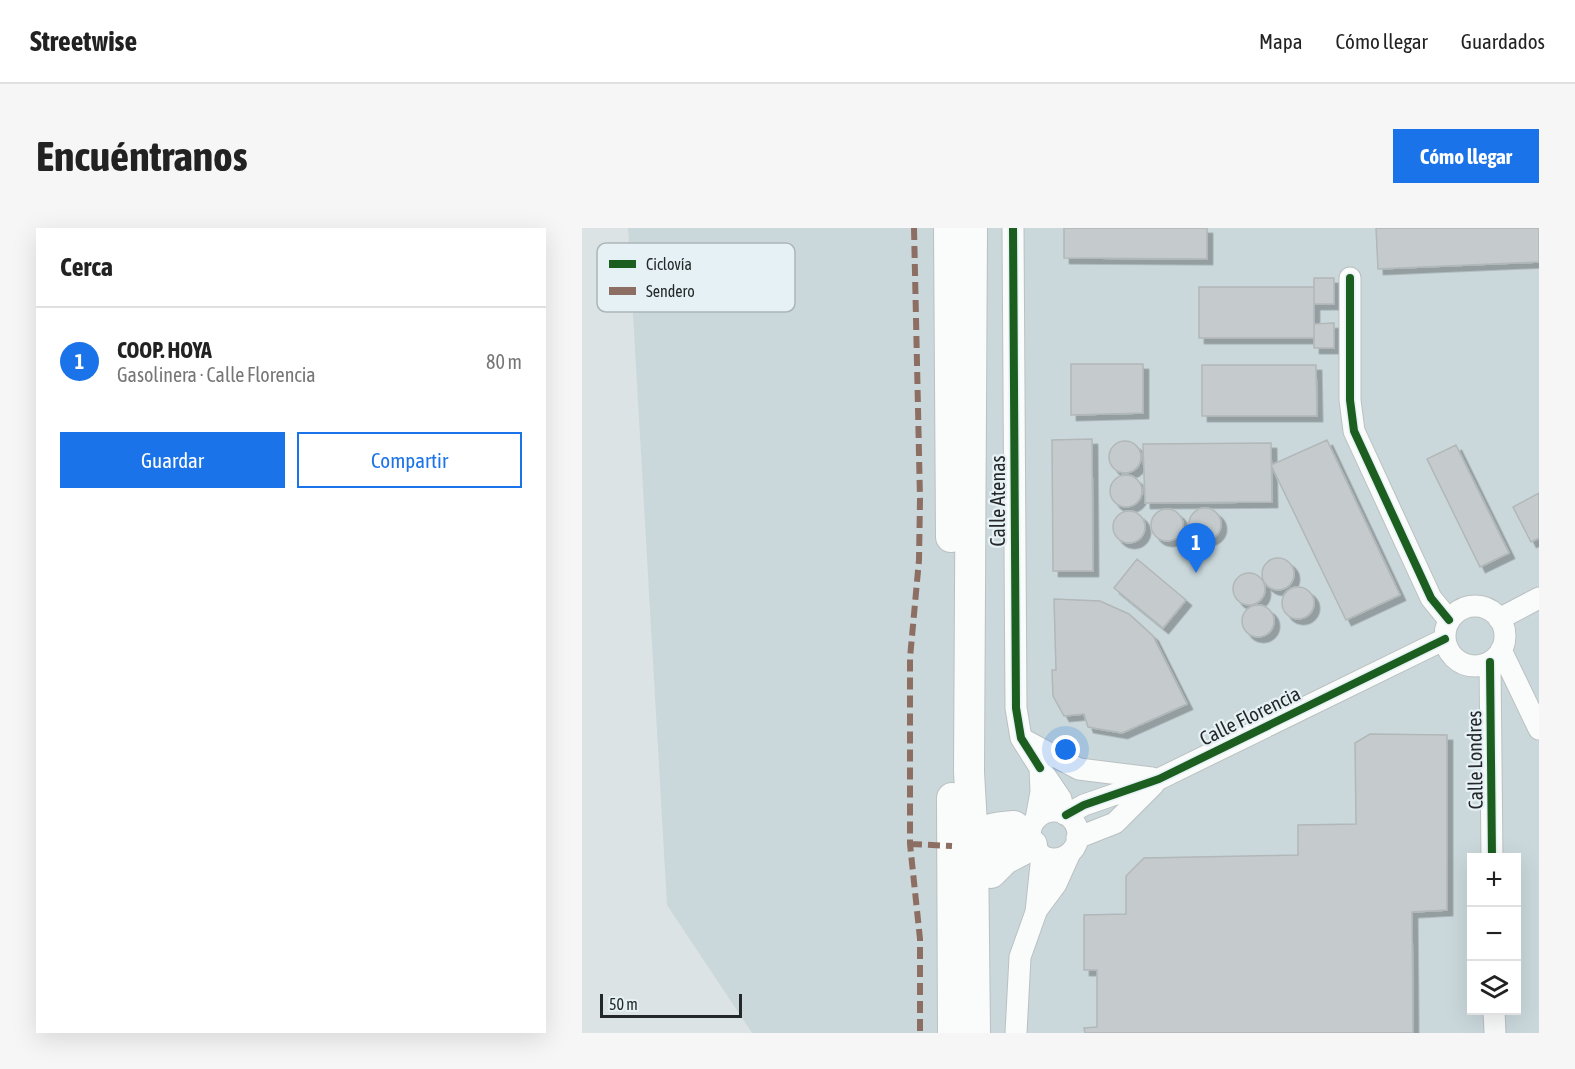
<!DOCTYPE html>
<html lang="es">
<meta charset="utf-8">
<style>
body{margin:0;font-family:"Asap Condensed",sans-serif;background:#f6f6f6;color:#222}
.controls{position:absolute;right:18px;bottom:18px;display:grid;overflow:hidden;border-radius:0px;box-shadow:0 6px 24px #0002}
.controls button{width:54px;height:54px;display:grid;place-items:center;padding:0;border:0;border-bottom:2px solid #e0e0e0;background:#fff;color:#222;font:30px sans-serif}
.scale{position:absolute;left:18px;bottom:15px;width:142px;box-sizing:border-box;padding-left:6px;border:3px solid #24282a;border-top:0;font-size:16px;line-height:21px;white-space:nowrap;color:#24282a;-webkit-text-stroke:4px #e6f1f5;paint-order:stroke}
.you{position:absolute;left:484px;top:522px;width:21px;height:21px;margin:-15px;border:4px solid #fff;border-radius:50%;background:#1a73e8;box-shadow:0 0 0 9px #1a73e833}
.badge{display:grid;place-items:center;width:39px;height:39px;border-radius:50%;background:#1a73e8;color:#fff;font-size:20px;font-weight:700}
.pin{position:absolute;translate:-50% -50px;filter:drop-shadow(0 2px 3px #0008)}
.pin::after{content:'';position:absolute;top:32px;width:21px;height:18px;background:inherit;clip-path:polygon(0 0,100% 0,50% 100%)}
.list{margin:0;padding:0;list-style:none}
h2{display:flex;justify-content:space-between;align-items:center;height:78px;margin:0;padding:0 24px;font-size:26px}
h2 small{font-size:20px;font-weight:400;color:#767676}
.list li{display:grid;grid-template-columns:39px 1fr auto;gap:18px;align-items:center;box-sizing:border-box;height:108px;padding:0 24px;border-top:2px solid #e0e0e0}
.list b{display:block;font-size:22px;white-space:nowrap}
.list p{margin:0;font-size:20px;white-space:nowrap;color:#767676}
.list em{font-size:20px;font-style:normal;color:#767676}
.actions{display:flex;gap:12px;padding:18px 24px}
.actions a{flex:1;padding:14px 0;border:2px solid #1a73e8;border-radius:0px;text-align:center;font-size:21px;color:#1a73e8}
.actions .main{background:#1a73e8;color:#fff}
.icon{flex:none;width:33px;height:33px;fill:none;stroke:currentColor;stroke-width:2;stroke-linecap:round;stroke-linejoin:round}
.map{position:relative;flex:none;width:957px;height:805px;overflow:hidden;border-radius:0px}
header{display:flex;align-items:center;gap:36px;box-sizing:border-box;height:84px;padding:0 30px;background:#fff;border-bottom:2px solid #e0e0e0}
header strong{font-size:28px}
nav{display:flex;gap:33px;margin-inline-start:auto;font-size:21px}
.intro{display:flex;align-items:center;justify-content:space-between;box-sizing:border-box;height:144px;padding:0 36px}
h1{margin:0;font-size:42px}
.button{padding:15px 27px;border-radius:0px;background:#1a73e8;color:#fff;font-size:21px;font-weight:700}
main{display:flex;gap:36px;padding:0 36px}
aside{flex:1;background:#fff;border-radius:0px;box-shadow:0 6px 24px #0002}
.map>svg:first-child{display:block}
.built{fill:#cad8dc;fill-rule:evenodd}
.building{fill:#c5cbcc;stroke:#b2b7b8;stroke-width:1.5;filter:url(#shadow)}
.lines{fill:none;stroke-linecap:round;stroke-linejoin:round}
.minor-casing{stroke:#bbc0c1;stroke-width:23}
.secondary-casing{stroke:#bbc0c1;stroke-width:32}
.minor{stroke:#fafbfb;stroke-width:21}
.secondary{stroke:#fafbfb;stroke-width:30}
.quiet{stroke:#8d6e63;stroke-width:6;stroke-dasharray:12 6;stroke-linecap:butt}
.cycleway-casing{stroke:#e6f1f5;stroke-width:11}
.cycleway{stroke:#1b5e20;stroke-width:8}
.labels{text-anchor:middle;stroke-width:4.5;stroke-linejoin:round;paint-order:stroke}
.street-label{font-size:20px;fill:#24282a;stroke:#e6f1f5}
.key{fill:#e6f1f5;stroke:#acb5b8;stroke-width:1.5}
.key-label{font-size:16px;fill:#24282a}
</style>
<header>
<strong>Streetwise</strong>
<nav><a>Mapa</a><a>Cómo llegar</a><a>Guardados</a></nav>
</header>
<div class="intro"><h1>Encuéntranos</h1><a class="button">Cómo llegar</a></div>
<main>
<aside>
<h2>Cerca<small></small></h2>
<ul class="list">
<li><span class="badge">1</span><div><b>COOP. HOYA</b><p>Gasolinera · Calle Florencia</p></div><em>80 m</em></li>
</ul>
<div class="actions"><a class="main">Guardar</a><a>Compartir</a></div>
</aside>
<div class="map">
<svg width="957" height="805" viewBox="0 0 957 805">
<defs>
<filter id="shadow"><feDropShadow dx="5.5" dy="5.5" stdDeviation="0" flood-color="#0004"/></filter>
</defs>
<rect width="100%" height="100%" fill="#dce3e4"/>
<!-- built -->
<path class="built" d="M46,0H957V805H170L85,677ZM890,630H934V782H890Z"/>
<!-- building -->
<path class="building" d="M482,0H625V31L482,30Z
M794,0H957V34L796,41Z
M732,50H752V76H732Z
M617,59H732V110H617Z
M752,95V120H732V96Z
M489,136H561V185L489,187Z
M620,137H734L735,188H620Z
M510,211L511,343H471L470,212Z
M745,212L818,367L764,392L689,237Z
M527 229a16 16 0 1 1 32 0a16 16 0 1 1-32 0Z
M689,215L690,274L563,275L561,216Z
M874,217L927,325L898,339L845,231Z
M528 263a16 16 0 1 1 32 0a16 16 0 1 1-32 0Z
M957,265V310L949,314L931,279Z
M607 296a16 16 0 1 1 32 0a16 16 0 1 1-32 0Z
M569 297a16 16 0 1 1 32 0a16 16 0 1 1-32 0Z
M531 299a16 16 0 1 1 32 0a16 16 0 1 1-32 0Z
M680 346a16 16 0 1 1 32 0a16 16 0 1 1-32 0Z
M555,331L604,372L581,400L532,360Z
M651 361a16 16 0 1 1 32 0a16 16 0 1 1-32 0Z
M700 375a16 16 0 1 1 32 0a16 16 0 1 1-32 0Z
M472,371L518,373L547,386L571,408L605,476L540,505L506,499L502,486L482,488L471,468L470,442H474Z
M660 393a16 16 0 1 1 32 0a16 16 0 1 1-32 0Z
M788,506L865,507V682L830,684L831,805H503L502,800L515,799V742H502V687L544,686V648L562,630L716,627V597L774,596L773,515Z"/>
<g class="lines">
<!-- minor casing -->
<g class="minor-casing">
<path id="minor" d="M431,0L434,480L439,510L458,540
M768,50V172L772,203L849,370L867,392
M863 408a30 30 0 1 1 60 0a30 30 0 1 1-60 0Z
M917,391L957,370
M919,422L957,501
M908,434L910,630
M444,513L497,541L570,550
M448 607a24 24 0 1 1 48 0a24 24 0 1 1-48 0Z
M484,587L502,577L577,551L863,411
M454,591L459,564L458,540L479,571L482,586
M495,610L533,595L572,556
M454,683L474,656L488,625
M912,782L913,805
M434,805L438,729L454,684L460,627"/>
</g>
<!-- secondary casing -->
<g class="secondary-casing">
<path id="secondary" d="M367,0L369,309
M390,0L387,544L391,614L393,805
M370,570L371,805
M381,599L391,614L423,631
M387,629C394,601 406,600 432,598
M409,645L423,631L450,617"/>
</g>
<!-- minor -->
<use href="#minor" class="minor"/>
<!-- secondary -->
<use href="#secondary" class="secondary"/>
<!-- quiet -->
<path class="quiet" d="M332,0L338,271L337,332L328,430V616L338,711V805
M328,616L370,618"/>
<!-- cycleway casing -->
<g class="cycleway-casing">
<path id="cycleway" d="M431,0L434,480L439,510L458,540
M768,50V172L772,203L849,370L867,392
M908,434L910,630
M484,587L502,577L577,551L863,411"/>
</g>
<!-- cycleway -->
<use href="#cycleway" class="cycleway"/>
</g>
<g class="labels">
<!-- street labels -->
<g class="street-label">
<text transform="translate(416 273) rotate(-90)" y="7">Calle Atenas</text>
<text transform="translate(668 488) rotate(-26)" y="7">Calle Florencia</text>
<text transform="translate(893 532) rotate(-91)" y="7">Calle Londres</text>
</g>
</g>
<!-- legend -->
<rect x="15" y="15" width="198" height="69" rx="9" class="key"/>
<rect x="27" y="32" width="27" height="8" fill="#1b5e20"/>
<rect x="27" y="59" width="27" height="8" fill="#8d6e63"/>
<g class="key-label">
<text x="64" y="42">Ciclovía</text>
<text x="64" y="69">Sendero</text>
</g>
</svg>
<div class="controls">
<button>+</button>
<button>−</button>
<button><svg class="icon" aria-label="layers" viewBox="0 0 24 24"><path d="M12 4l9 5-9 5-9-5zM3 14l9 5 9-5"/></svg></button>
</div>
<div class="scale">50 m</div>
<div class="you"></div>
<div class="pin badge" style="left:614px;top:345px">1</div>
</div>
</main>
